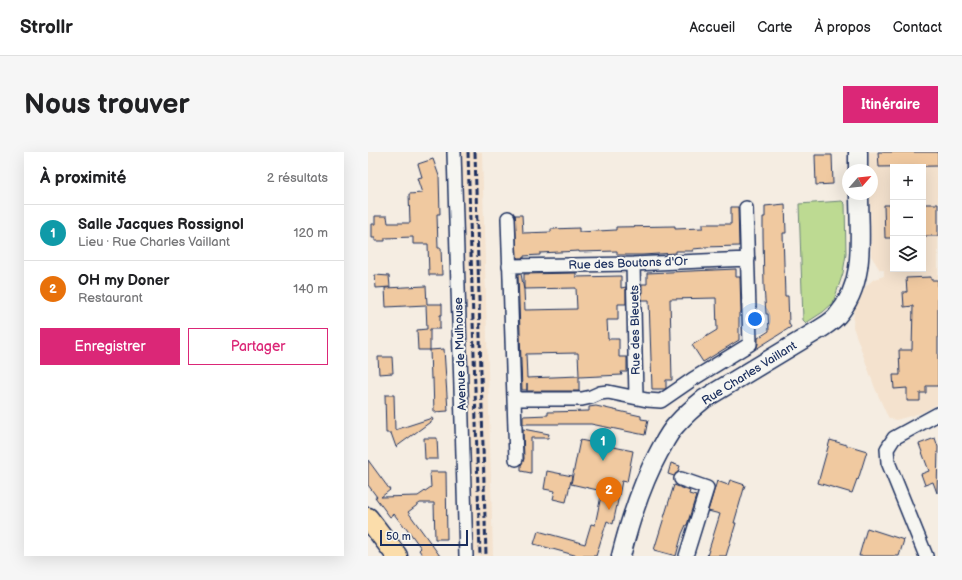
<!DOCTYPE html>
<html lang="fr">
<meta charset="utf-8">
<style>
body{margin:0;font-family:"Balsamiq Sans",sans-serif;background:#f6f6f6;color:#202124}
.controls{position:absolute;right:12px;top:12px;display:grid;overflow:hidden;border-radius:0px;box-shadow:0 4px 16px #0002}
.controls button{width:36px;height:36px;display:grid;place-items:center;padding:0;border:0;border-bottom:1px solid #e0e0e0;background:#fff;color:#202124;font:20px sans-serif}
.compass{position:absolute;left:474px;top:12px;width:36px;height:36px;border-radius:50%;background:#fff;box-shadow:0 4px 16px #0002;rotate:62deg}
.scale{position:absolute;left:12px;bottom:10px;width:88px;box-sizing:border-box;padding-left:4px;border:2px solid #1b2f5e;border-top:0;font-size:11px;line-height:14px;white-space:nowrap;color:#1b2f5e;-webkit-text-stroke:3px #f6f6f2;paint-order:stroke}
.you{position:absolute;left:387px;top:167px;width:14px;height:14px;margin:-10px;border:3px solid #fff;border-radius:50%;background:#1a73e8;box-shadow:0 0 0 6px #1a73e833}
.badge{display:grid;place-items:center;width:26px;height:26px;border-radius:50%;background:#db2777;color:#fff;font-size:13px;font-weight:700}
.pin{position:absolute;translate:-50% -33px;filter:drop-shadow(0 1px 2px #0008)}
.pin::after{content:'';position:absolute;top:21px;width:14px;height:12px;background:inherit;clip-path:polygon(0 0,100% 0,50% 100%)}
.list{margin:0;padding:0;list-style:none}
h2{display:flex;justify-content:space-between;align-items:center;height:52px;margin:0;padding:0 16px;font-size:17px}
h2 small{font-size:13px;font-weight:400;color:#757577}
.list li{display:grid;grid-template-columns:26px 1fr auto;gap:12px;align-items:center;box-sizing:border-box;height:56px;padding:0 16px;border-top:1px solid #e0e0e0}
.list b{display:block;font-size:15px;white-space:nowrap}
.list p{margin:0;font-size:13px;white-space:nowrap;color:#757577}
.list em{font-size:13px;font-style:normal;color:#757577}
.actions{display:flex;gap:8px;padding:12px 16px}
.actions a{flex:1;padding:9px 0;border:1px solid #db2777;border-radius:0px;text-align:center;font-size:14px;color:#db2777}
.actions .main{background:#db2777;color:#fff}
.icon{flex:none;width:22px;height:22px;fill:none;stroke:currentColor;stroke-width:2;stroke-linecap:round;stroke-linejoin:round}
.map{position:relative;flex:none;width:570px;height:404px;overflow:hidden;border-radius:0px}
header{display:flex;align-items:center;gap:24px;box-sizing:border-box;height:56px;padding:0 20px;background:#fff;border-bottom:1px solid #e0e0e0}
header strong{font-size:19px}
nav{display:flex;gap:22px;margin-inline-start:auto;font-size:14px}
.intro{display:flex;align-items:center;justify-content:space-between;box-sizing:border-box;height:96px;padding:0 24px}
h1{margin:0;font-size:28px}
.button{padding:10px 18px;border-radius:0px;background:#db2777;color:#fff;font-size:14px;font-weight:700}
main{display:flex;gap:24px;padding:0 24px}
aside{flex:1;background:#fff;border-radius:0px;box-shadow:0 4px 16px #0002}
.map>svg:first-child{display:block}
.built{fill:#f4e2ce;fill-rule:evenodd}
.green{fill:#bdda92;stroke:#6c8478}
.building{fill:#f0c9a0;stroke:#1b2f5e;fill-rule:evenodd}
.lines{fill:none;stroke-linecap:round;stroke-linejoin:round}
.street-casing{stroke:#1b2f5e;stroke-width:16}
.secondary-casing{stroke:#1b2f5e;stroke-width:21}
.primary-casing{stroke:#1b2f5e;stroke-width:23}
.street{stroke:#f6f6f2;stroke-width:13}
.secondary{stroke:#f6f6f2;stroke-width:18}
.primary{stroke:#fbddab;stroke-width:20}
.rail{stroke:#1b2f5e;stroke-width:3;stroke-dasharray:6 3;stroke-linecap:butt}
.labels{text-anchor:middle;stroke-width:4;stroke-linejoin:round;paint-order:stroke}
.street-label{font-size:12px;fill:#1b2f5e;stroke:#f6f6f2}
</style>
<header>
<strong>Strollr</strong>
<nav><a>Accueil</a><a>Carte</a><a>À propos</a><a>Contact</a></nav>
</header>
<div class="intro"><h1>Nous trouver</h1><a class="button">Itinéraire</a></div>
<main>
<aside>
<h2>À proximité<small>2 résultats</small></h2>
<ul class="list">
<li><span class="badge" style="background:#0f9aa8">1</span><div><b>Salle Jacques Rossignol</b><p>Lieu · Rue Charles Vaillant</p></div><em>120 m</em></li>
<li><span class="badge" style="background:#e8710a">2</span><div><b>OH my Doner</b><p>Restaurant</p></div><em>140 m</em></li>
</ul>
<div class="actions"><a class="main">Enregistrer</a><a>Partager</a></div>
</aside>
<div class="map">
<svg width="570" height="404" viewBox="0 0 570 404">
<rect width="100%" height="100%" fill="#f5ede2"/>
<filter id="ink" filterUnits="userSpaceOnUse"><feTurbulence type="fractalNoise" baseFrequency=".025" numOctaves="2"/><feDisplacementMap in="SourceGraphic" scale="8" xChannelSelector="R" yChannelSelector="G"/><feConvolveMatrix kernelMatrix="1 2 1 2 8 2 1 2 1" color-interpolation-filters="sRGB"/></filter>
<g filter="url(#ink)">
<!-- built -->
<path class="built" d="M92,0H114L125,404H105L97,112Z
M501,0H570V252L553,261L528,268L521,266L518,261L507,236L485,175L486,156L498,134L506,127L516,124V118H512L503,104L502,42H504V18H501ZM525,15H555V117H525Z"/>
<!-- green -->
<path class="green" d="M474,49L477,52L478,102L475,121L465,151L455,160L438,171L435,168L431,52Z"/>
<!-- building -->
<path class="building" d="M510,0H570V14L511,15Z
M447,3H464L465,32L448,33Z
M65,7L71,24L72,62H69L70,96H73L74,123H61L60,92H45V85L17,86V89H7V86H4V72H7V64H19L20,71H42L41,42L54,41L49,26L54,25L50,12Z
M417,52L418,81H415L417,144H420L421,172L423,175L388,197L390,192V186L401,179L400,162H398L396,134L395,82V65H397V54Z
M555,52H570V84H555Z
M516,53H525V86H517Z
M363,55H370L371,94L336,95V96L325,97V99H308V101L274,103H249V99L211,100V99L172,101V103L156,104V106H149L147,63H154L155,81L183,80V77L211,76V80L248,78V75L307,74V77L335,76V72H363Z
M368,117V125H372L373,160L371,161V188L335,210L324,193L349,178L348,146L302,147L304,228H298V236L297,237H284L281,148H274V132H279V121Z
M208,121V125L253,124V136L258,135V152H250V168H239L240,187H251V205H259V220H253L254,223L211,225V239H159V231V238H154L150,122H153L156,138L157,158L209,157L208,136L156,137V122ZM210,201L211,224L159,226L158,202Z
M7,123L21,124L22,135L8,136Z
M563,125V128H570V234H558V241H552V249H539V236L526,237L525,223H532L531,198H544L545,154L536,155L535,140H539L538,126Z
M58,134L59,152H74V163H72V177H62V198H50L49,178L59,177L58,153L18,155L17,136Z
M76,197L80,259L66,260L65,226L63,227L62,198Z
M10,205H24L25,221L11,222Z
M17,243H26L27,278L64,266L65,268L28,295L23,281H18Z
M228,254L273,264V267L280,268L277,283L223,272H155V264L180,263V260L221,259V255Z
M155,277L181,282L180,286H163V321L153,319V313L156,307Z
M56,286H69L70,307H57Z
M567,286L570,295L569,341L565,330L557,333L553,322L561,319L551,292Z
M212,288L265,299L259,330L254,329L245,372L239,369L228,404H210L166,392L170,379L217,392L223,372L227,373L234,339L203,332Z
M462,288L499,299L490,328L489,327L484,341L450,331Z
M0,308L22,338L13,345L50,344L63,335L62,320H78L79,387H67L66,351H52L40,360L72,404H55L51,398L53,396L37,374L36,375L26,362L22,365L7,345H9L0,333Z
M303,311L312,314L310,320L306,324L300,322Z
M179,319L204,324L198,350L185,347L187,339L176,337Z
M362,328L377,333L366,371H368L358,404H339L352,362L340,359L349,329L360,333Z
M306,333L322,339L321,342L328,344L319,373H318L314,382L308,404L286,398Z
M499,376L536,388L531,404H491Z"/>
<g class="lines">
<!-- street casing -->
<g class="street-casing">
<path id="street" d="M86,0L98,404
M140,66L148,307
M265,112L268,245
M141,114L265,112L380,107
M146,247H214L223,245L232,241L240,240L279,248L293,249L325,227L382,192L378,56
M313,327L339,336L318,404
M558,404L520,310L519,297L526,286L570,262"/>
</g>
<!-- secondary casing -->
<g class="secondary-casing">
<path id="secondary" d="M490,0V18
M253,404C262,368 273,333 291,300C296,291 301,280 309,272C317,263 326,255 336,247L452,177C458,173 465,169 469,164C499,130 491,83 491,42"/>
</g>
<!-- primary casing -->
<g class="primary-casing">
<path id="primary" d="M0,366L29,404"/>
</g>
<!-- street -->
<use href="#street" class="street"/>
<!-- secondary -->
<use href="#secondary" class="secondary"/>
<!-- primary -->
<use href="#primary" class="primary"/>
<!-- rail -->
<path class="rail" d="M100,0L112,404
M107,0L118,404"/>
</g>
</g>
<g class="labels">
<!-- street labels -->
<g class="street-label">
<text transform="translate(260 111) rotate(-2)" y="4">Rue des Boutons d'Or</text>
<text transform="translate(267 178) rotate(-91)" y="4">Rue des Bleuets</text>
<text transform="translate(92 202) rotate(-92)" y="4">Avenue de Mulhouse</text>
<text transform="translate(381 221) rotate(-32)" y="4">Rue Charles Vaillant</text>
</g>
</g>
</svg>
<div class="controls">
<button>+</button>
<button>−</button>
<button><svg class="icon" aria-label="layers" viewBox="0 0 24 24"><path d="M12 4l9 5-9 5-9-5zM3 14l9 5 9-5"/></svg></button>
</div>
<svg class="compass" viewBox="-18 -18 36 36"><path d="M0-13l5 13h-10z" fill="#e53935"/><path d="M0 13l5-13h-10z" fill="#757577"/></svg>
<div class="scale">50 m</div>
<div class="you"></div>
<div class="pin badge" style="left:235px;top:309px;background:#0f9aa8">1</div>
<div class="pin badge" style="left:241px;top:358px;background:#e8710a">2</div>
</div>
</main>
